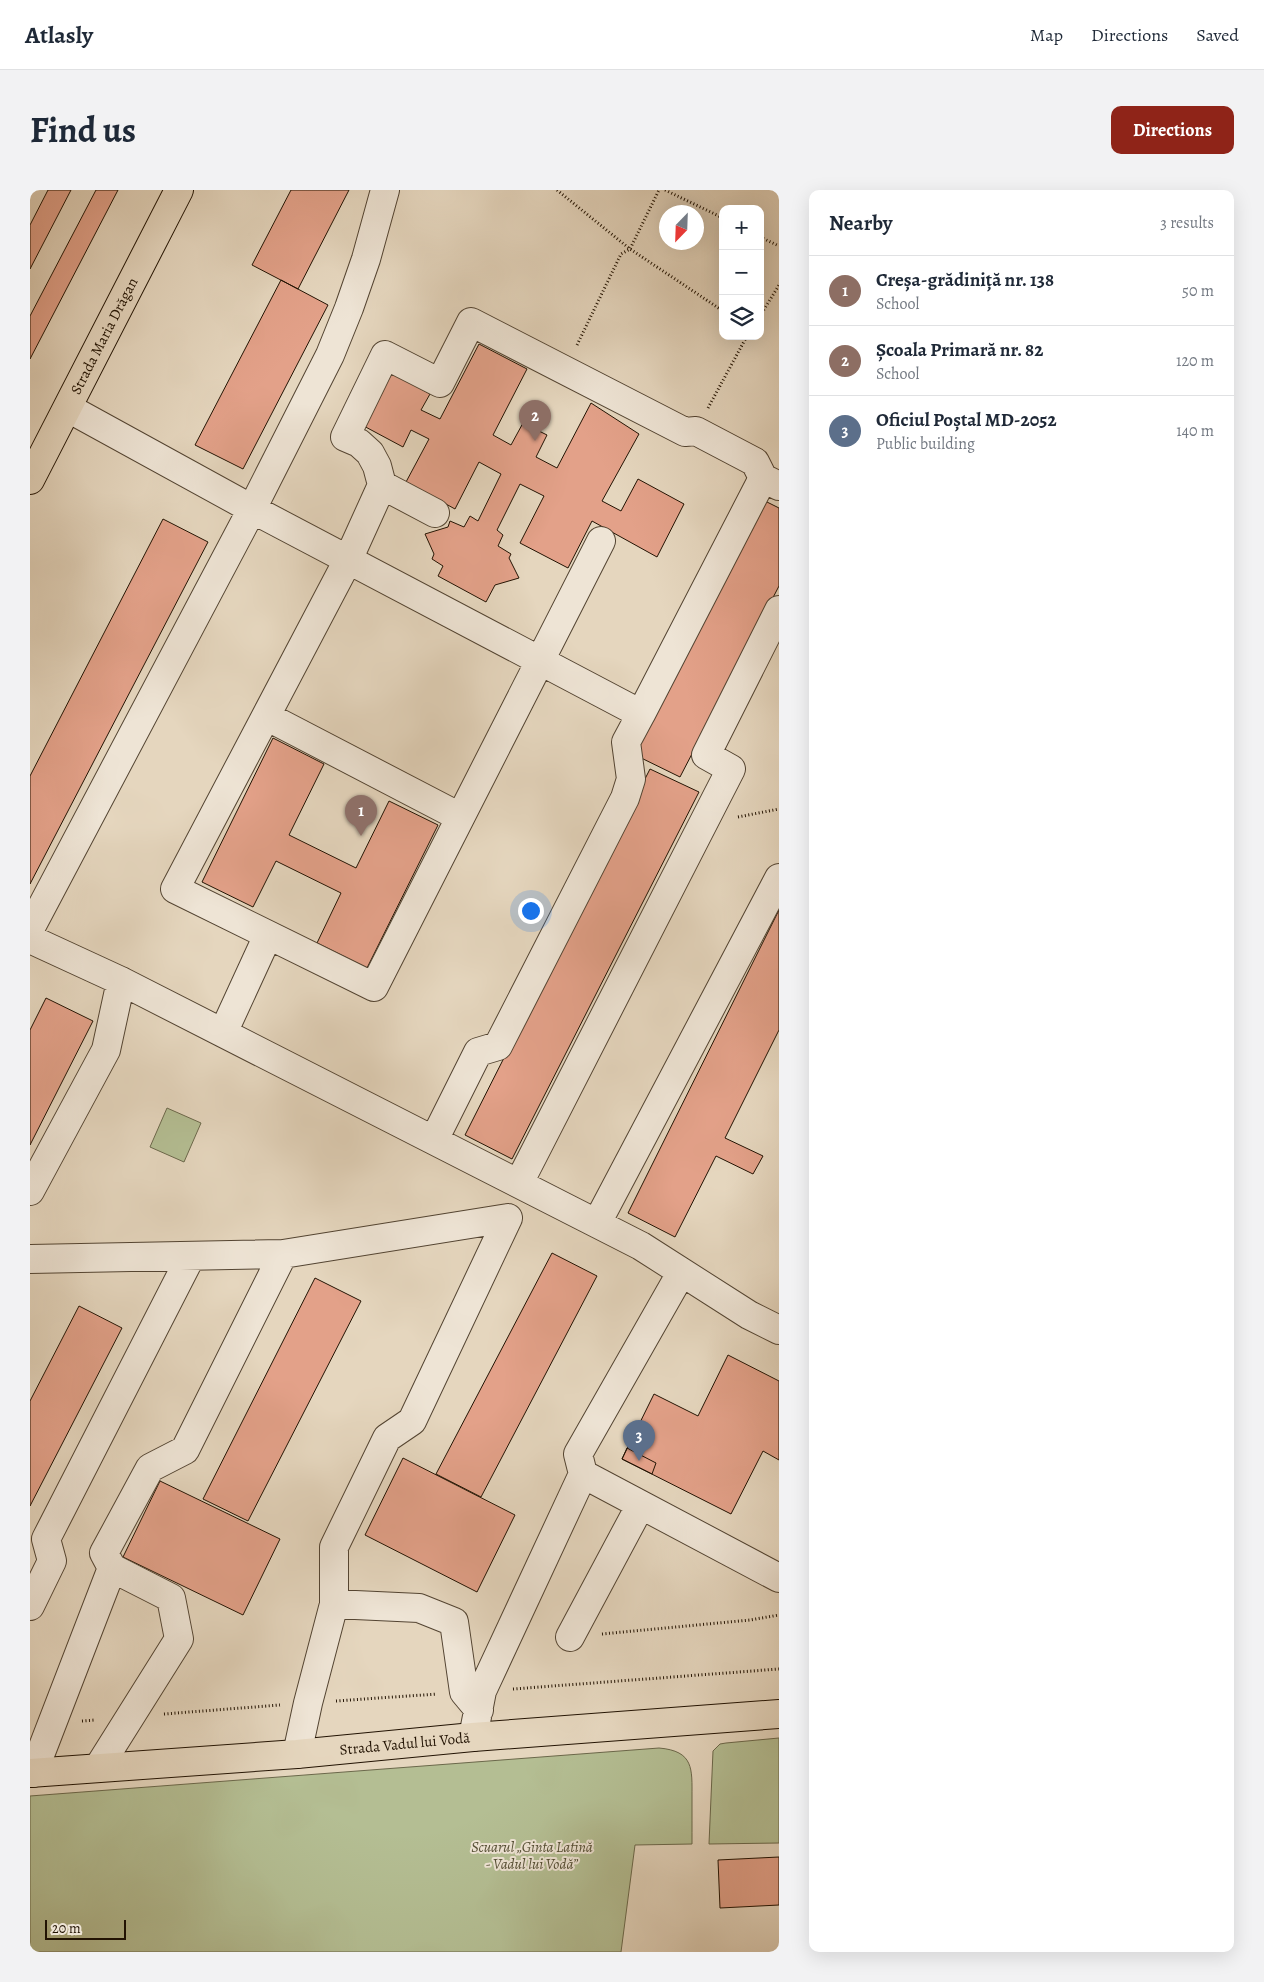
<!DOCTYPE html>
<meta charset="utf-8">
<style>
body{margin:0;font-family:Alegreya,serif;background:#f2f2f3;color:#1f2937}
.controls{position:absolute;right:15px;top:15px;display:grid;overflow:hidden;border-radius:10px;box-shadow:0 5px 20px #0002}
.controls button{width:45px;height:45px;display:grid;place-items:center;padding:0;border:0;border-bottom:1px solid #e0e1e3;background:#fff;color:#1f2937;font:25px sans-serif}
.compass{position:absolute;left:629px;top:15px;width:45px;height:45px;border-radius:50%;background:#fff;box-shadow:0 5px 20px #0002;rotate:203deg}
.scale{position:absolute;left:15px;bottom:12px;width:81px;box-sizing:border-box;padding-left:5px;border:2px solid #221303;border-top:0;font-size:14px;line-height:18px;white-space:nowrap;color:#221303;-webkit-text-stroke:4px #eee4d5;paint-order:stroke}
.you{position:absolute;left:500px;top:720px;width:18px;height:18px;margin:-12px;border:4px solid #fff;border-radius:50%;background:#1a73e8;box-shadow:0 0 0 8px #1a73e833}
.badge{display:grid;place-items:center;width:32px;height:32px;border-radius:50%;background:#8f2418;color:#fff;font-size:16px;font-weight:700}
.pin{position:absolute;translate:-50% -41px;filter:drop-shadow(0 1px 2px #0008)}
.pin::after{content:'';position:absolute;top:26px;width:18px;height:15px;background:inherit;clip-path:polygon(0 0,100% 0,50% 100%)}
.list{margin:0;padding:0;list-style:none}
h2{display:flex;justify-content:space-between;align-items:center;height:65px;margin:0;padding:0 20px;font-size:21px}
h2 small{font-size:16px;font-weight:400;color:#747a83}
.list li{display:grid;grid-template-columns:32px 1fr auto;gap:15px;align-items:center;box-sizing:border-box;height:70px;padding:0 20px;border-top:1px solid #e0e1e3}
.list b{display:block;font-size:19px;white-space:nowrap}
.list p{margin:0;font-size:16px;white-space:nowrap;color:#747a83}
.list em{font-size:16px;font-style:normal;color:#747a83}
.icon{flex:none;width:28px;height:28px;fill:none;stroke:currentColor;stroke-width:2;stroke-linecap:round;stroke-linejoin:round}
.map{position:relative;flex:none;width:749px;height:1762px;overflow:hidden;border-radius:10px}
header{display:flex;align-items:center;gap:30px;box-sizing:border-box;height:70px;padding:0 25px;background:#fff;border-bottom:1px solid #e0e1e3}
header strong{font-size:24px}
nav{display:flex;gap:28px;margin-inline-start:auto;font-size:18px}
.intro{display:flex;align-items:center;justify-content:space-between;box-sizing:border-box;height:120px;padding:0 30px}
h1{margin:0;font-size:35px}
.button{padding:12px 22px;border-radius:10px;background:#8f2418;color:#fff;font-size:18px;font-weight:700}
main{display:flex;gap:30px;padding:0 30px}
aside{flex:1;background:#fff;border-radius:10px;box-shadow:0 5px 20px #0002}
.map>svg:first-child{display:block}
.green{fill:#b4be93;stroke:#6b684b}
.building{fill:#e3a189;stroke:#221303}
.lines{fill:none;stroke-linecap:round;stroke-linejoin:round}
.minor-casing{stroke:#534432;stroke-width:30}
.major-casing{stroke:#221303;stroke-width:30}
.path{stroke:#221303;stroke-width:3;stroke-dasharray:1 2.5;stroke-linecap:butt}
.minor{stroke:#eee4d5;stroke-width:28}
.major{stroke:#e5d6be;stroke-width:28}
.labels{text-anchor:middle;stroke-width:4;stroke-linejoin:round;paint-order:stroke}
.street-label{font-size:15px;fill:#221303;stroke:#eee4d5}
.park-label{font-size:15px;font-style:italic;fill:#554f35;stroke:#eee4d5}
</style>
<header>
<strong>Atlasly</strong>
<nav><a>Map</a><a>Directions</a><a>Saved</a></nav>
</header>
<div class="intro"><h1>Find us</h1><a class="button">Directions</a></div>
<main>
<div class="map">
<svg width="749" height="1762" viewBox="0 0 749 1762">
<rect width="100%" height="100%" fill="#e5d6be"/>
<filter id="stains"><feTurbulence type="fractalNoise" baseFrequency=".004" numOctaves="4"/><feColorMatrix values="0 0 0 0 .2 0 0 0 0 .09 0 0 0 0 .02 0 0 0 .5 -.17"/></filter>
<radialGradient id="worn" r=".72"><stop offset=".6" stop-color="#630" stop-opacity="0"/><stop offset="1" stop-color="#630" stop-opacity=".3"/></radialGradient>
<!-- green -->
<path class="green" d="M137,918L171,933L154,972L120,957Z
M749,1548V1653L679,1654L683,1561L690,1554L696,1553Z
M629,1558C664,1561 662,1579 662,1607C662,1623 662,1639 662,1654L605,1655L591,1762H0V1606Z"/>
<!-- building -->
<path class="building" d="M18,0H41L0,79V35Z
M66,0H88L0,169V126Z
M261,0H319L268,99L222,75Z
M251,90L298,115L213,279L165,255Z
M449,154L497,179L463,245L481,255L493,233L517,245L506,267L527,278L561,213L609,244L572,311L591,321L608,289L654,314L627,367L562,331L538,378L490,353L514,306L490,294L467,340L473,345L468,356L481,364L479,368L489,388L465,395L456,412L408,386L413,376L402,369L404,364L395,344L418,337L420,331L434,337L440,326L448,331L471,284L449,272L425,319L376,292L399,249L381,240L373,257L330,234L358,180L400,204L391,220L410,229Z
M733,310L749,318V396L650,587L601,563Z
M133,329L178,352L0,694V586Z
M243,548L294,574L259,645L326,678L359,611L408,635L337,778L287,753L311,703L246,671L223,717L172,692Z
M620,579L669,602L482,969L435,945Z
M749,720V840L695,948L733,966L723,984L686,966L645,1047L598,1023Z
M16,808L63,831L0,955V840Z
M522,1063L567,1086L451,1307L406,1284Z
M285,1088L331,1111L218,1331L173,1309Z
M49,1116L92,1138L0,1316V1211Z
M698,1165L749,1191V1270L733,1261L701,1324L592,1269L624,1204L668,1226Z
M597,1258L626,1273L622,1284L592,1269Z
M373,1268L485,1325L447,1402L335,1345Z
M130,1291L250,1349L213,1425L93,1367Z
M749,1667V1715L690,1718L688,1670Z"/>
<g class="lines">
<!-- minor casing -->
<g class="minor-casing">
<path id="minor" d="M38,218L222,319L611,524L733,288L749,296
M352,295L405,323
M571,351L344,797L145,699L318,370L352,295L347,276L340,263L329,253L315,247L355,165L410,193L441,132L655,242L666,241L725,272L733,288
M236,526L430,627
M0,739L222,319L300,165L319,118L336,69L355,0
M0,749L91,791L611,1056L719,1125L749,1140
M193,843L238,745
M404,950L448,862L468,856L595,608L601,589L596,552L611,524
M489,993L701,579L676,565L749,420
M0,1001L76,860L91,791
M567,1033L749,688
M0,1069L253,1064L478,1028
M553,1284L749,1388
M304,1414L389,1418L424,1432L434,1502L449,1520
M0,1416L22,1371L16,1349L161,1066
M540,1447L610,1316
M443,1547L452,1501L553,1284L548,1264L651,1083
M267,1564L278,1513L304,1414V1357L357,1248L382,1231L478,1028
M68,1578L149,1449L141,1408L82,1378L74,1363L120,1278L155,1260L253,1064
M3,1583L82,1378"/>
</g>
<!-- major casing -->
<g class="major-casing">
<g id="major">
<path id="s1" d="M0,290L149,0"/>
<path id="s2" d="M0,1583L267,1564L443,1547L749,1524"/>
</g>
</g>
<!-- path -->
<path class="path" d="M527,0L600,59L693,121
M635,0L693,28
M730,47L749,56
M730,126L749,95
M547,155L591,64L600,59L629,0
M678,218L717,146
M708,627L749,619
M572,1444L720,1430L749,1425
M483,1499L749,1479
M306,1511L407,1504
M134,1524L250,1515
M52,1531L65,1530"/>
<!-- minor -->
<use href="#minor" class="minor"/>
<!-- major -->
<use href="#major" class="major"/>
</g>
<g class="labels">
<!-- street labels -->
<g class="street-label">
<text dy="5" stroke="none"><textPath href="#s1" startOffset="162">Strada Maria Drăgan</textPath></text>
<text dy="5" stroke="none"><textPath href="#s2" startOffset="376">Strada Vadul lui Vodă</textPath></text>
</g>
<!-- park labels -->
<g class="park-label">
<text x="502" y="1662">Scuarul „Ginta Latină<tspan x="502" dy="17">- Vadul lui Vodă”</tspan></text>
</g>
</g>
<rect width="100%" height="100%" filter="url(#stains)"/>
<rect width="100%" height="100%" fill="url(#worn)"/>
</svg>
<div class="controls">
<button>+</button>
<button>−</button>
<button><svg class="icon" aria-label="layers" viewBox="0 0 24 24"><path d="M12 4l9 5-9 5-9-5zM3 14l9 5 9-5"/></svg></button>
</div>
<svg class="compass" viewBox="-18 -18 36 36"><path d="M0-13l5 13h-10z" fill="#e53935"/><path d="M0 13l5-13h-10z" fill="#747a83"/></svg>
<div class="scale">20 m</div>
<div class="you"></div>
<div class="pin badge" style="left:331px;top:646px;background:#8d6e63">1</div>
<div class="pin badge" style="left:505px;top:251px;background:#8d6e63">2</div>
<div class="pin badge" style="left:609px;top:1271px;background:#5c6f8a">3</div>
</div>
<aside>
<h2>Nearby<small>3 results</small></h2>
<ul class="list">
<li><span class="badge" style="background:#8d6e63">1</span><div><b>Creșa-grădiniță nr. 138</b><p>School</p></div><em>50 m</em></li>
<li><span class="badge" style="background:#8d6e63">2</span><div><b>Școala Primară nr. 82</b><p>School</p></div><em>120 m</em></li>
<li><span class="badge" style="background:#5c6f8a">3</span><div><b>Oficiul Poștal MD-2052</b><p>Public building</p></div><em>140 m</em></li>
</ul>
</aside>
</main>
